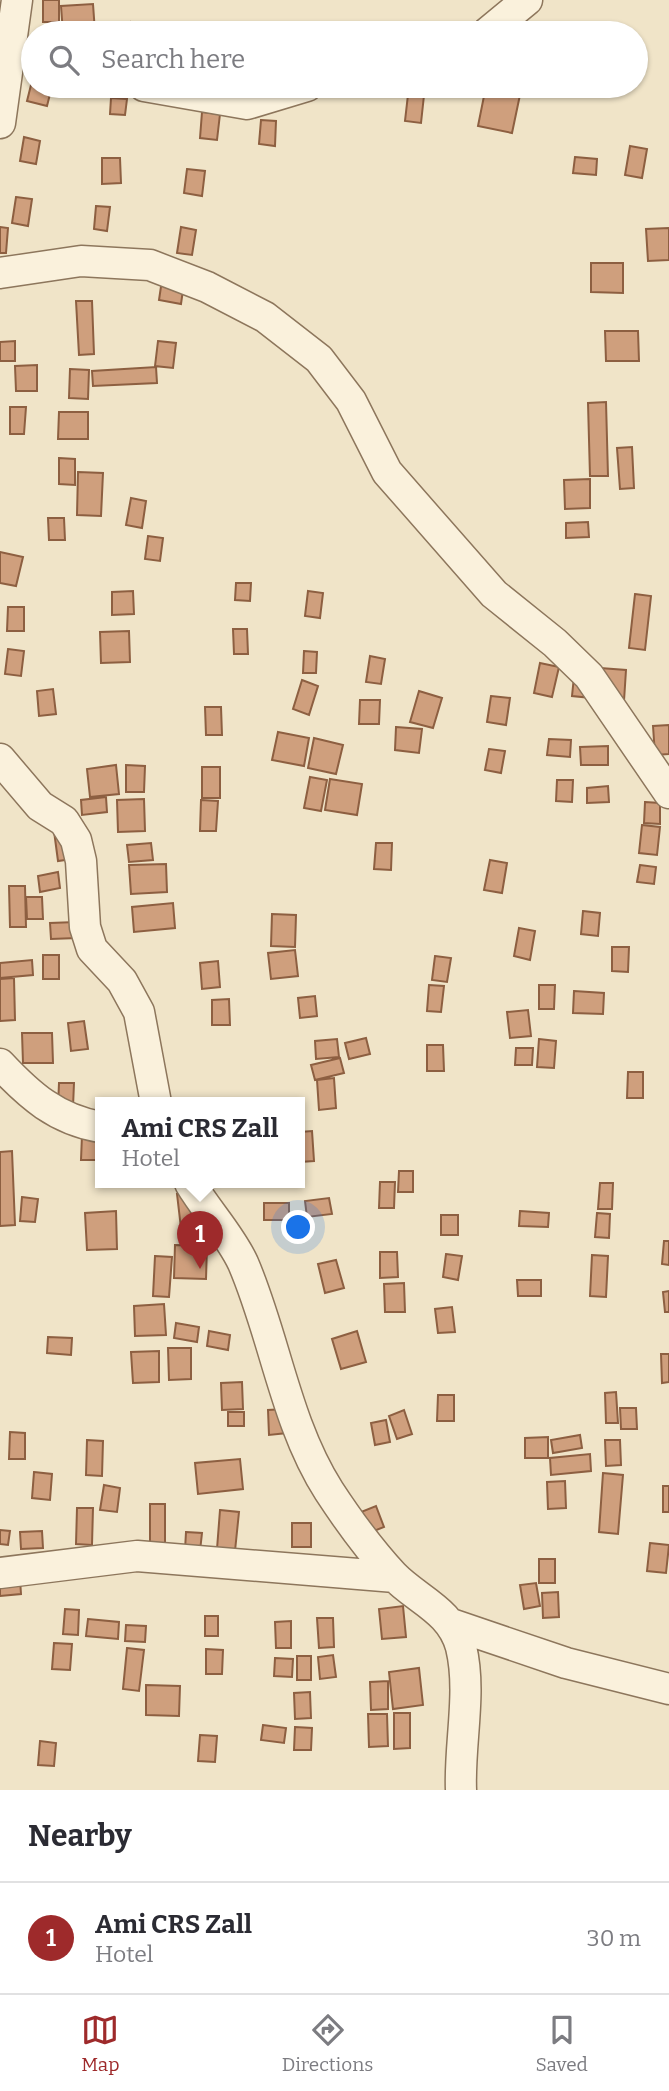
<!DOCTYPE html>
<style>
body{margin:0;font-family:Bitter,serif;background:#f2f2f3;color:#2b2b33}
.you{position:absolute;left:299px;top:1228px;width:24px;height:24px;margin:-18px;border:5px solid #fff;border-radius:50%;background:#1a73e8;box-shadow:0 0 0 10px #1a73e833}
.badge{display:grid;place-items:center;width:46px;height:46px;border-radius:50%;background:#9e2a2b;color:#fff;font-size:23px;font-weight:700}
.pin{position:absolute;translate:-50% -58px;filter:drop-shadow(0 2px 4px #0008)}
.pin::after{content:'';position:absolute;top:37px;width:24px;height:21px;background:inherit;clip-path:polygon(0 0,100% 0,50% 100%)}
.popup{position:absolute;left:95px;top:1097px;width:210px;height:91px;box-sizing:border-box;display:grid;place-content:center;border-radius:0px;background:#fff;filter:drop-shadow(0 2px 5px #0005);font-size:23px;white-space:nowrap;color:#7c7c81}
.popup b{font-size:26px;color:#2b2b33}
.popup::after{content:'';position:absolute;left:50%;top:100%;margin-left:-14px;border:14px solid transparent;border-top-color:#fff}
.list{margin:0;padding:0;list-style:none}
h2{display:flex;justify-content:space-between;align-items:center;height:91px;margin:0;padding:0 28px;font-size:30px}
h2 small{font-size:23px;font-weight:400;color:#7c7c81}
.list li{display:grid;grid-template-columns:46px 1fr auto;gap:21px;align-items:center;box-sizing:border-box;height:112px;padding:0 28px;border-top:2px solid #e1e1e2}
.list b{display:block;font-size:26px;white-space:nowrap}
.list p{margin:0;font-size:23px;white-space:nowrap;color:#7c7c81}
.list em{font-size:23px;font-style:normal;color:#7c7c81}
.icon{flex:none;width:38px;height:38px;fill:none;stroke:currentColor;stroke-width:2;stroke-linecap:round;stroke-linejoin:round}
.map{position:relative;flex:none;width:669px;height:1790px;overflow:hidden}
.search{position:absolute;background:#fff;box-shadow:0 2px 5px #0004;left:21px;right:21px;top:21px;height:77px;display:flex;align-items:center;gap:18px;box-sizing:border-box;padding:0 24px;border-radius:38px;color:#7c7c81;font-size:26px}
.sheet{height:203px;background:#fff}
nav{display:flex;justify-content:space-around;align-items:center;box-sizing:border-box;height:98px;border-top:2px solid #e1e1e2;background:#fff;font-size:19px;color:#7c7c81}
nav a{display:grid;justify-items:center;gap:4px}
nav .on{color:#9e2a2b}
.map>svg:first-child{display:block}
.building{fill:#cf9f7d;stroke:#8d5f41;stroke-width:2}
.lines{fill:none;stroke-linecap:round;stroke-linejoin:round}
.minor-casing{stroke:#8d765c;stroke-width:33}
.minor{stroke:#faf1dc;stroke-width:30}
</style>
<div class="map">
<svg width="669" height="1790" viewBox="0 0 669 1790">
<rect width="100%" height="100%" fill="#f0e4c8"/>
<!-- building -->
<path class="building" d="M43,0H59V22H43Z
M93,4L95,32L63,33L61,6Z
M131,22L146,24L145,33H130Z
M206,25H221L220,33H206Z
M33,77V86H52L47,106L27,101Z
M409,86H425L421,123L405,121Z
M486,86L521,90L512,133L478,126Z
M111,98L127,99L125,115L110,114Z
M202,112L220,114L217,140L200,138Z
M261,120L276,121L275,146L259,144Z
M24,137L40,141L36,164L20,161Z
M630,146L647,149L642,178L625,175Z
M575,157L597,159L596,175L573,173Z
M102,158H120L121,183L102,184Z
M187,169L205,171L202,196L184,193Z
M16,197L32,199L28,226L12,223Z
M96,206L110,207L107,231L94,229Z
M0,227L8,228L6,253H0Z
M181,227L196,230L192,255L177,253Z
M669,228V260L648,261L646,229Z
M591,263H623V293L591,292Z
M163,273L185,276L181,304L159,300Z
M76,301H92L94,354L79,355Z
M605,331H638L639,361H606Z
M15,341V361H0V342Z
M158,341L176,343L173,368L155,366Z
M37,365V391H16L15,366Z
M156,367L157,383L93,386L92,371Z
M70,369L89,370L88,399L69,398Z
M606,402L608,476H590L588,403Z
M10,407H26L24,434H10Z
M59,412H88V439H58Z
M632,447L634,488L620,489L617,448Z
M59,458L75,459V485L59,484Z
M78,472L103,473L101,516L77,515Z
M590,479V508L565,509L564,480Z
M131,498L146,501L142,528L126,525Z
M48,518H64L65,540H49Z
M588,522L589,537L566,538V523Z
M148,536L163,538L160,561L145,559Z
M0,552L23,557L16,586L0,583Z
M236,583H251L250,601L235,600Z
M133,591L134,614L112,615V592Z
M308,591L323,593L320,618L305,616Z
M635,594L651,596L645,650L629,648Z
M8,607H24V631H7Z
M233,629H247L248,654H234Z
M129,631L130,662L101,663L100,632Z
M8,649L24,651L21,676L5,674Z
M304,651L317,652L316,673H303Z
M370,656L385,659L381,684L366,682Z
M540,663L559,667L552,697L534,693Z
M575,667L592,698L572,696Z
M600,668L626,670L624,701L599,699Z
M302,680L318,686L309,715L293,709Z
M53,689L56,714L39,716L37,691Z
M419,691L442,698L433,728L410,722Z
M491,696L510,698L506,725L487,722Z
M360,700H380L379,724H359Z
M205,707H221L222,735H206Z
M669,725V754L655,755L653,726Z
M396,727L422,729L419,753L395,750Z
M278,732L309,738L304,766L272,760Z
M314,738L343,745L336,774L308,768Z
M549,739L571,740L570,757L547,755Z
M608,746V765H581L580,747Z
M489,749L505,751L501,773L485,770Z
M116,765L119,794L90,797L87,769Z
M126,765L145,766L144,792H126Z
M202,767H220V798H202Z
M310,777L327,780L321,811L304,808Z
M330,779L362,784L357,815L325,810Z
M557,780H573L572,802L556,801Z
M608,786L609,802L587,803V788Z
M106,797L107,812L82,815L81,800Z
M144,799L145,831L118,832L117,800Z
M201,800L218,801L216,831H200Z
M645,802L660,803V824L644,823Z
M642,825L660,827L657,855L639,853Z
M54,831L72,859L58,861Z
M151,843L153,860L129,862L127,845Z
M376,843H392L391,870L374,869Z
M490,860L507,863L502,893L484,890Z
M166,864L167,892L131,894L129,865Z
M640,865L656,867L654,884L637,882Z
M58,872L60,888L40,892L38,876Z
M9,886H25L26,927H10Z
M26,897H42L43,919H27Z
M173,903L175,928L134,932L132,907Z
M583,911L600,913L598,936L581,934Z
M272,914L296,915L295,947L271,946Z
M76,922L77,938L51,939L50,923Z
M519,928L535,931L530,960L514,956Z
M612,947H629L628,972L612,971Z
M295,950L298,976L271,979L268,953Z
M43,955H59V979H43Z
M435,956L451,958L447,982L432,980Z
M32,960L33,975L0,978V963Z
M218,961L220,987L202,989L200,963Z
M14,978L15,1020L0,1021V979Z
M429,985L444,986L441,1012L427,1011Z
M539,985H555L554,1009H539Z
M574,991L604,993L603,1014L573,1013Z
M315,996L317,1016L300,1018L298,998Z
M229,999L230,1025H212V1000Z
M528,1010L531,1036L510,1038L507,1012Z
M84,1021L88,1049L71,1051L68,1023Z
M22,1033H52L53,1063H23Z
M366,1038L370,1054L349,1059L345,1043Z
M337,1039L339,1057L316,1059L315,1041Z
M539,1039L556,1041L554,1068L537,1067Z
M427,1045H443L444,1071H427Z
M516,1048H533L532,1065H515Z
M340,1058L344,1073L315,1080L311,1065Z
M628,1072H643V1098H627Z
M334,1078L336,1108L319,1110L317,1080Z
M59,1083H74L73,1107H58Z
M312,1131L314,1161L300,1162V1132Z
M82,1135L100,1136V1160H81Z
M12,1151L15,1225L0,1226V1152Z
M399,1171H413V1192H398Z
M380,1182H395L394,1208H379Z
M600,1183H613L612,1209H598Z
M204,1191L208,1224L181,1228L177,1194Z
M22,1197L38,1199L35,1222L20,1221Z
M329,1198L332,1214L307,1217L305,1201Z
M264,1203H289V1220H264Z
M116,1211L117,1249L87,1250L85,1213Z
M520,1211L549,1213L548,1227L519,1226Z
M597,1213L610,1214L609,1238L595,1237Z
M441,1215H458V1235H441Z
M664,1241H669V1265L662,1264Z
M175,1245L207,1246L206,1279L174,1278Z
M380,1252H397L398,1277L380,1278Z
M446,1254L462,1256L458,1280L443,1277Z
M592,1255L608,1256L606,1297L590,1296Z
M155,1256L172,1257L169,1297L153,1296Z
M336,1260L344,1288L325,1293L318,1264Z
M517,1280H541V1296H518Z
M404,1283L405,1312H385L384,1284Z
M669,1291V1312H665L663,1292Z
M164,1304L166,1335L135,1336L134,1306Z
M452,1307L455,1332L438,1333L435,1309Z
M176,1323L199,1327L197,1342L174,1338Z
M209,1331L230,1335L228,1350L207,1346Z
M357,1331L366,1362L341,1369L332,1339Z
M48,1337L72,1338L71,1355L47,1353Z
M168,1348H191V1379L169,1380Z
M159,1351V1382L133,1383L131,1352Z
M661,1354H669V1382L662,1383Z
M242,1382L243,1409L222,1410L221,1383Z
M616,1392L618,1423H606L605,1393Z
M438,1395H454V1421H437Z
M620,1408H636L637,1429H621Z
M285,1409L287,1433L269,1435L268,1410Z
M404,1410L412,1434L397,1439L389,1416Z
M228,1412H244V1426H228Z
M386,1420L390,1442L375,1445L371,1423Z
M10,1432L25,1433V1459H9Z
M580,1435L582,1448L553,1453L551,1440Z
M548,1437V1458H525V1438Z
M87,1440L103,1441L102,1476L86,1475Z
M605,1440H620L621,1465L606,1466Z
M590,1454L591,1471L551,1475L550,1458Z
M240,1459L243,1489L198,1494L195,1463Z
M34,1472L52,1474L50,1500L32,1498Z
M603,1473L623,1475L618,1534L599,1532Z
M565,1481L566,1508L548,1509L547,1482Z
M104,1485L120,1488L117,1512L100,1510Z
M663,1486H669V1512H663Z
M150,1504H165V1543H150Z
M376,1506L384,1527L369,1533L361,1512Z
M77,1508H93L92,1545L76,1544Z
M220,1510L239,1512L235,1551L217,1549Z
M292,1523H311V1547H292Z
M0,1530L10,1531L8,1545L0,1544Z
M42,1531L43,1548L21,1549L20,1532Z
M186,1532L202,1533L200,1551L185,1550Z
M650,1543L669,1545L666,1573L647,1571Z
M539,1559H555V1583H539Z
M19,1564L21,1594L0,1596V1565Z
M536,1583L540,1606L524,1609L520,1585Z
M558,1592L559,1617L543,1618L542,1593Z
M403,1606L406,1637L382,1639L379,1609Z
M65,1609L79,1610L78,1635L63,1634Z
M205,1616H218V1636H205Z
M317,1618H333L334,1647L319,1648Z
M88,1619L119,1622L118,1639L86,1636Z
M291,1621V1648H276L275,1622Z
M126,1625L146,1626L145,1642L125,1641Z
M54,1643L72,1644L70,1670L52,1669Z
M127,1648L144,1650L139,1691L123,1689Z
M206,1649L223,1650L222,1674H206Z
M333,1655L336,1677L320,1679L318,1657Z
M297,1656H311V1680H297Z
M275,1658L293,1659L292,1677L274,1676Z
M419,1668L423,1705L393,1709L389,1672Z
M388,1681V1709L371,1710L370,1682Z
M146,1685L180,1686L179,1716L146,1715Z
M310,1692L311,1718L295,1719L294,1693Z
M394,1713H410V1748L394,1749Z
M368,1714H387L388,1746L369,1747Z
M263,1725L286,1728L284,1743L261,1740Z
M295,1727L312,1728L311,1750H294Z
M200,1735L217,1736L215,1762L198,1761Z
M40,1741L56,1743L54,1766L38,1765Z"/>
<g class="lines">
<!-- minor casing -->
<g class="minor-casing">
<path id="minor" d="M487,33L527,0
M144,86L247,104L307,86
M0,123L17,0
M0,273L81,261L150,265L207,287L265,317L319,359L351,401L387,472L494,594L555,643L589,676L669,793
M0,759L40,806L64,821L76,840L81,861L85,927L92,949L122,981L139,1012L156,1103
M0,1064C30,1096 56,1119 100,1127
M190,1183C206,1210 230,1235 243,1263C275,1337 285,1422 329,1491C348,1520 369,1549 393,1575C417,1600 451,1610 461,1647C472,1692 459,1744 461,1790
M0,1573L137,1556L395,1577
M451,1624L566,1663L669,1689"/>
</g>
<!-- minor -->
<use href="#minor" class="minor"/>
</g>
</svg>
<div class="you"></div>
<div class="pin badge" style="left:200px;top:1269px">1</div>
<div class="popup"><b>Ami CRS Zall</b>Hotel</div>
<div class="search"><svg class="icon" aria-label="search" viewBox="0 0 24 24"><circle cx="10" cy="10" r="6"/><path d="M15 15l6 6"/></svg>Search here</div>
</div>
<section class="sheet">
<h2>Nearby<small></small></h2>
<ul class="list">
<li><span class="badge">1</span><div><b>Ami CRS Zall</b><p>Hotel</p></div><em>30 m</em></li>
</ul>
</section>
<nav>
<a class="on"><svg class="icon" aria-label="map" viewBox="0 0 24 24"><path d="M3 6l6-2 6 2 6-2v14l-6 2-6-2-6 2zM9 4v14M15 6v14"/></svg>Map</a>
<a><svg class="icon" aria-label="directions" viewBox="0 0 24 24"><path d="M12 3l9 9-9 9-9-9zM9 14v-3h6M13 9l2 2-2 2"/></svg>Directions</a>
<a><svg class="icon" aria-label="saved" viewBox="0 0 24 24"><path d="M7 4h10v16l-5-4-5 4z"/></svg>Saved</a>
</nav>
